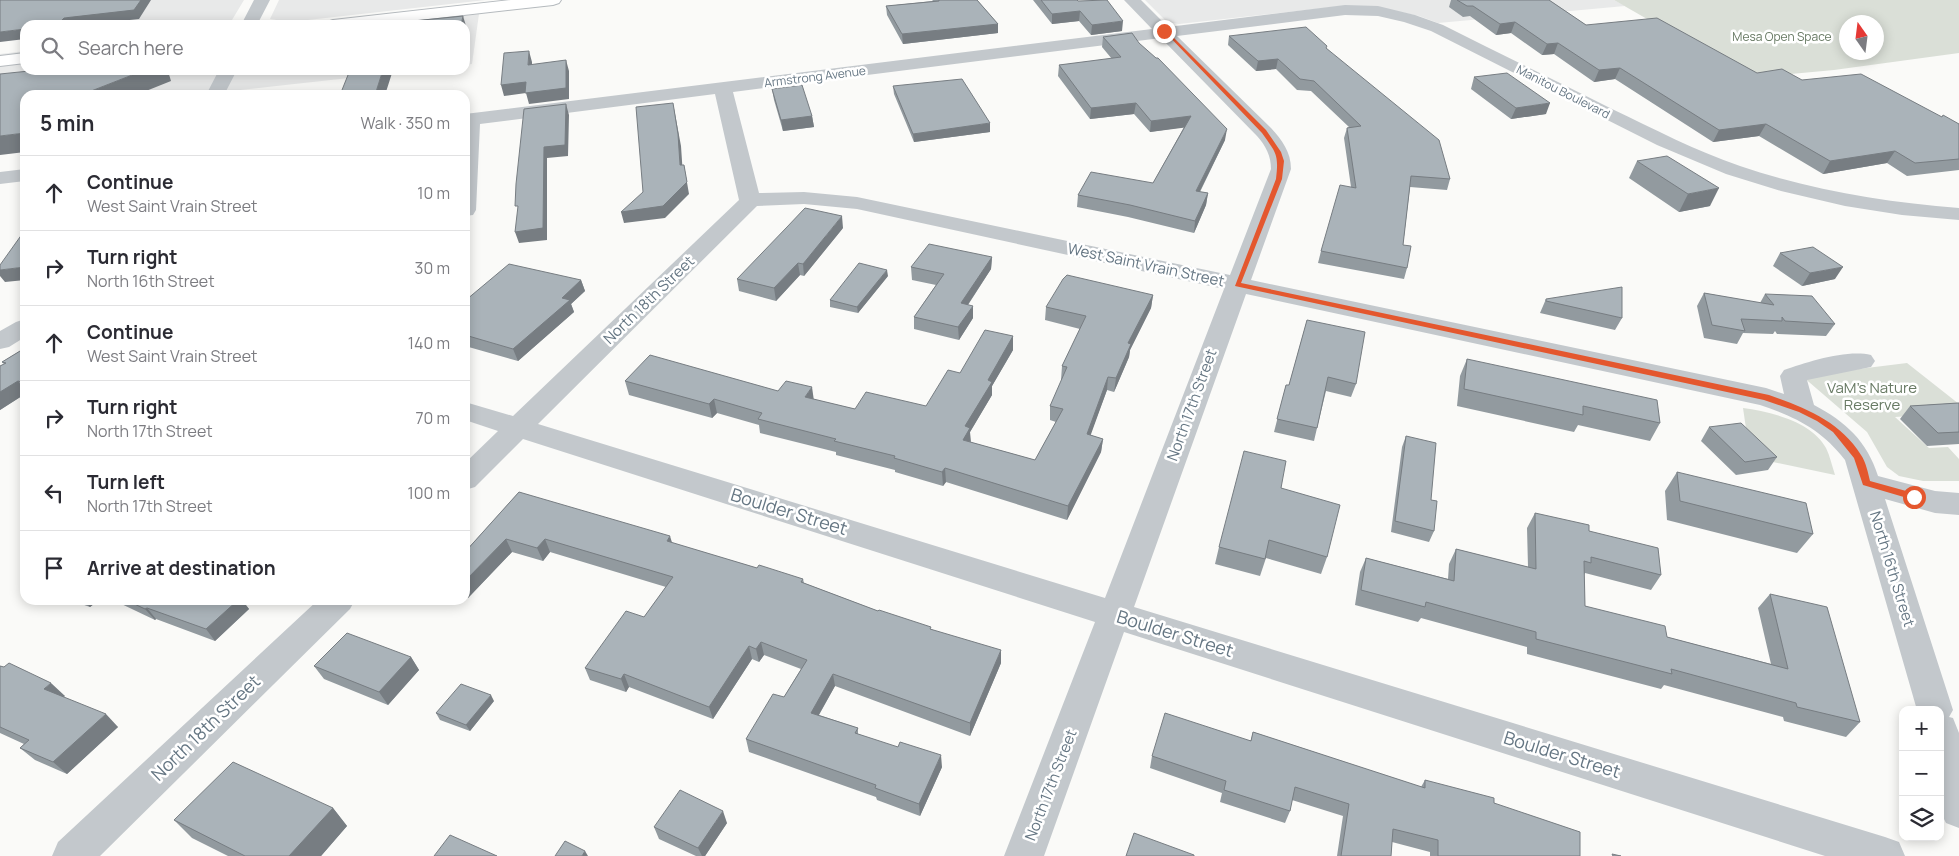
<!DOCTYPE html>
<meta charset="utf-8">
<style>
body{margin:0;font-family:Manrope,sans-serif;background:#f2f2f3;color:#2b2b33}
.controls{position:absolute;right:15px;bottom:15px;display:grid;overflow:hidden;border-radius:10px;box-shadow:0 2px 12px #0003}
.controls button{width:45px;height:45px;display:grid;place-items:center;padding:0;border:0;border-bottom:1px solid #e1e1e2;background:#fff;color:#2b2b33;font:25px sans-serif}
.compass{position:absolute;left:1839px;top:15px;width:45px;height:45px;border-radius:50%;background:#fff;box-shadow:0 2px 12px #0003;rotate:346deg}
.stop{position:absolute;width:15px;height:15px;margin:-11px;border:4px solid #e4572e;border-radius:50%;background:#fff}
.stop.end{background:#e4572e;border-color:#fff;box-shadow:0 1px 5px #0008}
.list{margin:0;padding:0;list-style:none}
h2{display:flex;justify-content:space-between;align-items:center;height:65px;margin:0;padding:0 20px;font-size:21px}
h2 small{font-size:16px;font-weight:400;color:#7c7c81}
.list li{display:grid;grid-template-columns:32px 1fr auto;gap:15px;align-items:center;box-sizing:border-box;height:75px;padding:0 20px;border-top:1px solid #e1e1e2}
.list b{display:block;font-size:19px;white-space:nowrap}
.list p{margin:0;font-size:16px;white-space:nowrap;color:#7c7c81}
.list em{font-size:16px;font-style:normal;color:#7c7c81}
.icon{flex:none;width:28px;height:28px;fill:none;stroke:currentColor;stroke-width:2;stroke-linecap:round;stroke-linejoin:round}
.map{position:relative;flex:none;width:1959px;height:856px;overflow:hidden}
.search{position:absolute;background:#fff;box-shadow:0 2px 12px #0003;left:20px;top:20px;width:450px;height:55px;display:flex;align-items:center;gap:12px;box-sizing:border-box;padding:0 18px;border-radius:15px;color:#7c7c81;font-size:19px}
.panel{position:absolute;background:#fff;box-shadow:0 2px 12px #0003;left:20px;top:90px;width:450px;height:515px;border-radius:15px}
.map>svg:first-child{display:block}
.built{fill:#e8e9e9}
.green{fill:#dadfd7;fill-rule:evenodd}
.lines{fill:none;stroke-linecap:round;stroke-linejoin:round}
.major-casing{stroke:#b5babe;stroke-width:2}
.minor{fill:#c3c8cc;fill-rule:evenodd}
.major{fill:#fff;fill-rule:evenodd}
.wall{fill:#929a9f}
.shaded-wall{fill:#777d82}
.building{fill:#aab3b9;stroke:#777d82}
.route{fill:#e4572e}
.labels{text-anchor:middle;stroke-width:5;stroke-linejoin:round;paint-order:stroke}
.far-park-label{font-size:12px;fill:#687a64;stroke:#fff}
.far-street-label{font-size:12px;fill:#657683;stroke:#fff}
.street-label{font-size:15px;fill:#657683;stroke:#fff}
.park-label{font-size:15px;fill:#687a64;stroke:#fff}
.near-street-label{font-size:18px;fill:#657683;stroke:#fff}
</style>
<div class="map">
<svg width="1959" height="856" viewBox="0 0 1959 856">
<rect width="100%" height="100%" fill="#fafaf8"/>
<!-- built -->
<path class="built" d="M136,0H244L229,25H97L113,3Z
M279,0H486L290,22L270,19Z
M1145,0H1614L1625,6L1438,23L1419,16L1382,8L1343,6L1179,24L1167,22Z
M479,14L472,64L465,65V25H390Z
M25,51V70H421L196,95H25L0,118V54Z"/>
<!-- green -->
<path class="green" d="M1614,0H1959V53L1834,70L1780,75L1741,73ZM1846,22H1876V52H1846Z
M1907,363L1959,404L1910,416L1895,417L1929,448L1948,447L1959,459V481H1923L1899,476L1887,467L1867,432L1802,376Z
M1743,408C1771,412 1811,421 1826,448C1830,456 1832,466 1835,475L1768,461L1748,442Z"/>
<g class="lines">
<!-- major casing -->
<g class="major-casing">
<path id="major" d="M511,0H561L559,3L553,5L376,25H325L327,22L333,20Z
M25,53V63L0,66V56Z"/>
</g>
<!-- minor -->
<path class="minor" d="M254,0H270L257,25H241Z
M1124,0H1141L1168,27L1345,5L1378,6L1415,15L1443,25C1499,53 1556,81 1612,109C1654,129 1696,151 1740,166C1811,190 1885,202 1959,208V220L1902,215L1845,206L1781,191L1726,174L1657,145L1431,31L1404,22L1378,16L1345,15L1177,36L1271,128C1282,140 1291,152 1291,169L1251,280L1766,388L1784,394L1780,376L1784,370C1807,362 1847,349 1871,355L1875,361L1871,367L1807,380L1814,405C1846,422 1867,441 1878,476L1935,491L1959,493V515L1935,513L1885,499L1953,710L1949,717L1953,718L1959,733V828L1946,823L1940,811V710H1917L1845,460C1821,429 1795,417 1760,405L1246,294L1134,607L1885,837L1899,842L1905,856H1825L1124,632L1044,856H1004L1095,622L523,439L475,487L465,490V463L498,431L465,420V402L513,416L739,200L715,94L480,124L476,210L473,215L465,216V114L1152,29ZM1161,38L1257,136C1266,146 1271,156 1271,169L1230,275L857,197L804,192L759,193L733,92ZM804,204L857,209L1224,289L1105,598L538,424L757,206Z
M219,70H237L224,95H206Z
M25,169V181L0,184V172Z
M25,319V337L9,347L0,349V331L16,322Z
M318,600H355L350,609L100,856H52L58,842Z"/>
<!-- major -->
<use href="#major" class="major"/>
</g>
<!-- wall -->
<path class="wall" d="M932,0H977L998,24V33L903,44L887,15L886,6L933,1Z
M1033,0H1077L1122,31L1091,35L1079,21L1052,24Z
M1451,0H1549L1586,25L1757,73L1802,80L1941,117L1959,124V170L1907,176L1887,163L1823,174L1759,136L1713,142L1615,79L1594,82L1554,54L1542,55L1511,33L1496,35L1470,16L1463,17L1449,7Z
M1229,36L1327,49L1450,179L1447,190L1410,187L1403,245L1407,268L1404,279L1318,263L1321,251L1351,187L1344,138L1347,128L1349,127L1311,91L1297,90L1276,69L1256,71L1228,45Z
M1103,37L1139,43L1225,140L1200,192L1208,193L1206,205L1194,233L1128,217L1077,207L1078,195L1153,183L1184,127L1150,132L1134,114L1090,119L1058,76L1059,65L1112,59L1102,47Z
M1474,77L1546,114L1511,119L1471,89Z
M893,86L990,132L914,142L894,94Z
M772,89L812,116L814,127L783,131L774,100Z
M1637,161L1710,206L1679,212L1629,178Z
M843,228L804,276L800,275L776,301L739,291L737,279Z
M1780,253L1835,279L1802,286L1773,266Z
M992,257L991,269L968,305L973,318L959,340L914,329V317L936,285L912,280L911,267Z
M888,276L858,313L830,307V300Z
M581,280L585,291L571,304L574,312L518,361L465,346V299Z
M1704,293L1760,303L1765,294L1835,324L1826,336L1777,334L1775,331L1773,334L1743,333L1737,344L1704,338L1697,306Z
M1153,295L1151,308L1130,350L1129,357L1114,392L1107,390L1090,435L1103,439L1101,452L1067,520L946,482L943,486L895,472V470L836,455V452L760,433L759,425L717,413L712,418L629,395L625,381L778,391L855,409L926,406L960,373L1013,336V350L992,386V395L970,432V442L1035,460L1056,422L1050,420V406L1062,380H1061L1062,366L1080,329L1045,320L1046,307Z
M1546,299L1622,318L1615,330L1540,313Z
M1307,320L1356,384L1351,397L1326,391L1317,428L1314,441L1274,432L1286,385H1289Z
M25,348V394L0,410V366L4,364L2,362Z
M1467,359L1660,423L1650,441L1578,425L1574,432L1457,406L1460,376Z
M1959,403V444L1927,446L1900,419L1910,406Z
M1709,427L1777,457L1768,470L1736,475L1701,441Z
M1406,436L1431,500L1434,531L1429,542L1391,532L1402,447Z
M1677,472L1813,534L1797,553L1667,520L1665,491Z
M1281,488L1327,557L1321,574L1266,558L1260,576L1215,564L1219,547Z
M519,492L672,543L757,568L803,579L804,583L878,611L931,629L1001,663L970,736L835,686L819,715L858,728V734L942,767L920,816L877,800L876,797L749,752L746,739L784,697L801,669L764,655L759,662L752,659L713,719L629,687L626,692L590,680L585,668L644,617L666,587L550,552L543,561L512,552L468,598L465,595V552Z
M1535,513L1589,531L1661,575L1651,590L1585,573L1584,575L1585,606L1667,637L1771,664L1758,608L1770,594L1860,722L1846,737L1784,721L1783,717L1664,685L1661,689L1527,654V647L1421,618L1418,622L1355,605L1360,572L1366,558L1448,579L1449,564L1456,549L1528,567L1527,528Z
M70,600H99L90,607Z
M113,600H242L249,609L215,641L156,619L155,620Z
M411,657L419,670L388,705L324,679L314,666Z
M0,666L65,696L63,697L118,727L67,774L35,760L20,748L24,744L0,733Z
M494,701L470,731L440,720L436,713Z
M1253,732L1421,787L1425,780L1494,803L1580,856H1430V852L1392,842L1391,856H1337L1343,816L1292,800L1290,811L1285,823L1220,802L1222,793L1150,768L1152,756L1251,740Z
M333,808L347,826L321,856H228L192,838L174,820Z
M727,823L705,856H696L659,839L654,827Z"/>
<!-- shaded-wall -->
<path class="shaded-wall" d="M141,0H151L139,19L84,25H57L64,18Z
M1080,11L1079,21L1052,24V14Z
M463,16L467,29L465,45V25H461Z
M1123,21L1122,31L1091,35L1092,25Z
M1515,22L1511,33L1496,35L1500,24Z
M998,24V33L903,44L902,34Z
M25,29V39L0,42V32Z
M1558,43L1554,54L1542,55L1547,44Z
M529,51L532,62V76L528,65Z
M1278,59L1276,69L1256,71L1258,61Z
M566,60L569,71V99L529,104L526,93L504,96L501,85Z
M1620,68L1615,79L1594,82L1599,70Z
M145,70H169L168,71L171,81L136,95H81Z
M338,70H361L340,73Z
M383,70H393L385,95H375Z
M673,103L681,146L683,176L680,165Z
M1136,103L1134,114L1090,119L1091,108Z
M1550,103L1546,114L1511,119L1516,108Z
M566,104L569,115L568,156L547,158V240L519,243L515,232L544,147Z
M812,116L814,127L783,131L781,120Z
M1191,116L1189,127L1150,132L1151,121Z
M990,123V132L914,142L913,134Z
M1766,124L1759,136L1713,142L1719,130Z
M1227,129L1225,140L1194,203L1196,191Z
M25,133V152L0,155V136Z
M1895,151L1887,163L1823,174L1830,161Z
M684,165L689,194L665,218L624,223L621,212Z
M1719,188L1710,206L1679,212L1688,194Z
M1208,193L1206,205L1194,233L1195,221Z
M842,216L843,228L804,276L803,264Z
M992,257L991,269L961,315V303Z
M798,263L800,275L776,301L774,288Z
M25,267V280L5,282L0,276V270Z
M1843,267L1835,279L1802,286L1810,273Z
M887,270L888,276L858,313L857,307Z
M581,280L585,291L571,304L574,312L518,361L513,349L562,298Z
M1153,295L1151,308L1130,350L1129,357L1114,392L1116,378L1128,343Z
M973,306V318L959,340L958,327Z
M1013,336V350L992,386V395L970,432L971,442L963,440L965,426L988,380Z
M1108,377L1107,390L1086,448L1087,434Z
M18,381L25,390V394L0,410V392Z
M812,387L814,401L805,397Z
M714,399L717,413L712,418L709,404Z
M1103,439L1101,452L1067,520L1068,506Z
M945,468L946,482L943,486L942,472Z
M670,536L674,549L667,541Z
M506,539L512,552L468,598L465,593V581Z
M545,539L550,552L543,561L537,548Z
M83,600H99L90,607Z
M238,600H242L249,609L215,641L206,629Z
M147,608L156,619L155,620L145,609Z
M761,642L764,655L759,662L756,649Z
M749,646L752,659L713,719L709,707Z
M1001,650V663L970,736V723Z
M411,657L419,670L388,705L379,692Z
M624,674L629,687L626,692L621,679Z
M833,674L835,686L813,725L811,713Z
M51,683L65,696L57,702L44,689Z
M491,695L494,701L470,731L466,725Z
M106,714L118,727L67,774L53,762Z
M941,755L942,767L920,816L919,804Z
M333,808L347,826L321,856H289Z
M723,811L727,823L705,856H702L698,848Z
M585,851L588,856H582Z"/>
<!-- building -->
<path class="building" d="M0,0H141L134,10L64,18L57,25H25V29L0,32Z
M939,0H977L998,24L902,34L886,6L939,1Z
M1041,0H1077L1078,1L1107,0L1123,21L1092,25L1080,11L1052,14Z
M1457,0H1549L1586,25L1657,18L1757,73L1782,69L1802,80L1861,74L1942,117L1943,115L1959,124V159L1915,163L1895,151L1830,161L1766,124L1719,130L1620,68L1599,70L1558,43L1547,44L1515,22L1500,24L1473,6H1467Z
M463,16L461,25H373Z
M1306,27L1327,46L1326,48L1439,140L1450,179L1411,176L1403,245L1411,246L1407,268L1321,251L1340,185L1356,188L1347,128L1361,126L1314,81L1300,79L1278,59L1258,61L1229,36Z
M1132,33L1139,43L1156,58H1158L1227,129L1196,191L1208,193L1195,221L1130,205L1078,195L1091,172L1153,183L1191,116L1151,121L1136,103L1091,108L1059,65L1121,57L1103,37Z
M529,51L528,65L566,60V88L525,93L526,82L501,85L504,53Z
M39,70H145L81,95H25V133L0,136V74Z
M350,70H383L375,95H340Z
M1507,73L1550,103L1516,108L1474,77Z
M962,79L990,123L913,134L893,86Z
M802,85L812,116L781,120L772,89Z
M673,103L678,134L680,165H684L687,182L663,206L621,212L643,192L636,107Z
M566,104L565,145L544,147L543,228L515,232L518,206H515L516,184L524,109Z
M1667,156L1719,188L1688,194L1637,161Z
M805,208L842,216L803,264L798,263L774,288L737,279L787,227Z
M25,230V267L0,270V265Z
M929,244L992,257L961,303L973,306L958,327L914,317L944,274L911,267Z
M1813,247L1843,267L1810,273L1780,253Z
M859,263L887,270L857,307L830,300Z
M509,264L581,280L562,298L570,300L513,349L465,335V299L466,300Z
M1067,275L1153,295L1128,343L1131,344L1116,378L1108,377L1087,434L1103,439L1068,506L945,468L942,472L894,458L895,456L834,441L836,439L758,419L762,413L714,399L709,404L625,381L650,355L778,391L786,381L812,387L805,397L855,409L866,392L926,406L948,370L960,373L985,330L1013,336L988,380L992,382L965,426L970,428L963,440L1035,460L1063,409L1050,406L1067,367L1062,366L1086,316L1046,307L1063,279Z
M1622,287V318L1546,301V299Z
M1704,293L1774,305L1765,294L1812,296L1835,324L1785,321L1782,317V321L1741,319L1745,331L1712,325Z
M1307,320L1365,332L1356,384L1328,377L1317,428L1277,419L1286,385H1289Z
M25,348V383L18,381L0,392V366L6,363L2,362Z
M1467,359L1657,400L1660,423L1583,406V415L1464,389Z
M1958,403H1959V432L1938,433L1910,406Z
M1741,423L1777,457L1745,462L1709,427Z
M1406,436L1436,443L1431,500L1437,501L1434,531L1395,521Z
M1244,451L1286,461L1281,488L1340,505L1327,557L1269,540L1265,559L1219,547Z
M1677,472L1806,503L1813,534L1680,501Z
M519,492L670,536L667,541L757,568L759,565L803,579L801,582L878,611L879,610L931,627L930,629L1001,650L970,723L833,674L811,713L858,728L855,733L898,747L900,742L941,755L919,804L875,788L876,785L746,739L773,694L784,697L807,660L761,642L756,649L749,646L709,707L624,674L621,679L585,668L626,611L644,617L673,577L545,539L537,548L506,539L465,581V552Z
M1535,513L1589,525V531L1658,548L1661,575L1591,557V563L1584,561L1585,606L1665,626L1667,637L1788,669L1770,594L1827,607L1860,722L1797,707L1796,703L1671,669L1672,674L1536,639V632L1426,602L1425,607L1361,590L1366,558L1454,581L1456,549L1536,569Z
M126,600H238L206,629L147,608L145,609Z
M347,633L411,657L379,692L314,666Z
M9,663L51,683L44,689L106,714L53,762L20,748L29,740L0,727V666L4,667Z
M461,684L491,695L466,725L436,713Z
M1165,713L1251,741L1253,732L1425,788V780L1494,798V803L1580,832V856H1438V840L1393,829L1391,856H1341L1349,804L1295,787L1290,811L1224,790L1226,781L1152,756Z
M233,762L333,808L289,856H245L174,820Z
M680,790L723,811L698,848L654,827Z
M1134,833L1194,855V856H1126Z
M450,835L497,856H434Z
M565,841L585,851L582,856H555Z
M1612,854L1621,856H1613Z"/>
<!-- route -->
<path class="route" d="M1163,30H1166L1266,130L1281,152L1284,161L1282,179L1241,283L1769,395C1805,408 1840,421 1861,455C1866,462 1868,473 1870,481L1917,494V499L1914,500L1863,485L1854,458L1833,432L1817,421L1799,412L1764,400L1235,286L1276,179C1279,154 1276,153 1262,133Z"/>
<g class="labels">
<!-- far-park labels -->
<g class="far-park-label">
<text x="1782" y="41">Mesa Open Space</text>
</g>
<!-- far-street labels -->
<g class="far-street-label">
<text transform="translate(815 77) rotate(-7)" y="4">Armstrong Avenue</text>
<text transform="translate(1563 92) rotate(27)" y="4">Manitou Boulevard</text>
</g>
<!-- street labels -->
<g class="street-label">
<text transform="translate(1146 265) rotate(12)" y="5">West Saint Vrain Street</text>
<text transform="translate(649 300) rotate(-44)" y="5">North 18th Street</text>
<text transform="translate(1192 405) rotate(-70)" y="5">North 17th Street</text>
<text transform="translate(1892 569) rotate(73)" y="5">North 16th Street</text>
<text transform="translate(1051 785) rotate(-69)" y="5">North 17th Street</text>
</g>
<!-- park labels -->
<g class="park-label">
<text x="1872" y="393">VaM's Nature<tspan x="1872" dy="17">Reserve</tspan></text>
</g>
<!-- near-street labels -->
<g class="near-street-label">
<text transform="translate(789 512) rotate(17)" y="6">Boulder Street</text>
<text transform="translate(1175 634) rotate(17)" y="6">Boulder Street</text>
<text transform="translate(206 728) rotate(-44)" y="6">North 18th Street</text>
<text transform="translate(1562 755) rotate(17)" y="6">Boulder Street</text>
</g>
</g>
</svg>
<div class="controls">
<button>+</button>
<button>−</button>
<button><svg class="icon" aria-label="layers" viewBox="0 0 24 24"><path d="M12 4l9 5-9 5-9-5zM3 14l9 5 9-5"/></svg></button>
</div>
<svg class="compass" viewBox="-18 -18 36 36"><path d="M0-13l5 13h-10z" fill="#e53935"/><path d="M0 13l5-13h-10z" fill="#7c7c81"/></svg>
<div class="stop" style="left:1914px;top:497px"></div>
<div class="stop end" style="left:1164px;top:31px"></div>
<div class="search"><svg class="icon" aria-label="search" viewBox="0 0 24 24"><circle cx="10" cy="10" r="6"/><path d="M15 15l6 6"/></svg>Search here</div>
<section class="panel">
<h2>5 min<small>Walk · 350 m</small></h2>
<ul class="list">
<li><svg class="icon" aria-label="ahead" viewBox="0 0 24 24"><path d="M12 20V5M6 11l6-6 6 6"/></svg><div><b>Continue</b><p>West Saint Vrain Street</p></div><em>10 m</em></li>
<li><svg class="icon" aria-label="right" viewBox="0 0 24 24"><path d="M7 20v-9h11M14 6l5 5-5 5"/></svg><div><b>Turn right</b><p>North 16th Street</p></div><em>30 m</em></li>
<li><svg class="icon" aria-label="ahead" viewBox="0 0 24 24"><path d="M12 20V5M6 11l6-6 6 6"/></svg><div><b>Continue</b><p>West Saint Vrain Street</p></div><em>140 m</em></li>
<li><svg class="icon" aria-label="right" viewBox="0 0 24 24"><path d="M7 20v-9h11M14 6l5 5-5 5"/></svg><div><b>Turn right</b><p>North 17th Street</p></div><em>70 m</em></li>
<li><svg class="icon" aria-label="left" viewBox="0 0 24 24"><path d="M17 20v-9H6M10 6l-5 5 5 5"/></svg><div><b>Turn left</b><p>North 17th Street</p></div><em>100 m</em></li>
<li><svg class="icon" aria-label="arrive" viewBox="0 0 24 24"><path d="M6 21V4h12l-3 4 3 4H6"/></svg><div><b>Arrive at destination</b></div></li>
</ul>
</section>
</div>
